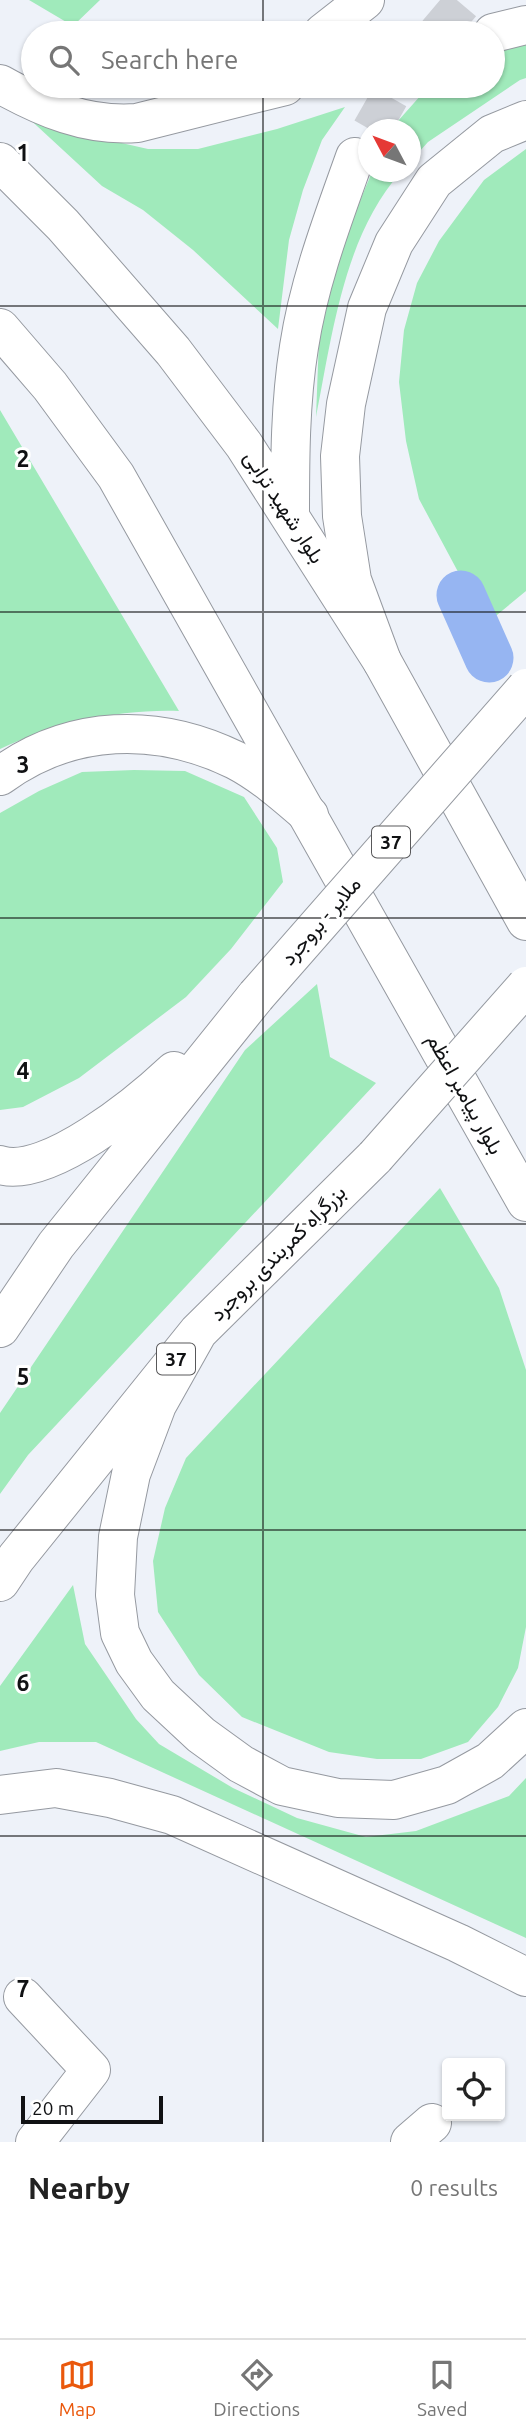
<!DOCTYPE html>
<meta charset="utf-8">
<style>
body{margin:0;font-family:Ubuntu,Vazirmatn,sans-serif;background:#f2f2f2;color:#222}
.controls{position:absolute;right:21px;bottom:21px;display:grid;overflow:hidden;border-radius:7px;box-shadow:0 2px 5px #0004}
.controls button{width:63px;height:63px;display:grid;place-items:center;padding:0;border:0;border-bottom:2px solid #e0e0e0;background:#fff;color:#222;font:35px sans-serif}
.compass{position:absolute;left:358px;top:119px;width:63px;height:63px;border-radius:50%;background:#fff;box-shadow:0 2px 5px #0004;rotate:311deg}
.scale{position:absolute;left:21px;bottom:18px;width:142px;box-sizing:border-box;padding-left:7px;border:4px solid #101113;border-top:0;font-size:19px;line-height:24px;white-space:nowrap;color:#101113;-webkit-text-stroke:5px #fff;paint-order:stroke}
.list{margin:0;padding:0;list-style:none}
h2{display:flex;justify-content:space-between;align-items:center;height:91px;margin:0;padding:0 28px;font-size:30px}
h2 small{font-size:23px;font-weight:400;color:#767676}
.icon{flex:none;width:38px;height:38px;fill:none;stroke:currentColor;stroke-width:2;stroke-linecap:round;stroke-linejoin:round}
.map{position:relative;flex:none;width:526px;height:2142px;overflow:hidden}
.search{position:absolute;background:#fff;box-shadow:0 2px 5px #0004;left:21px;right:21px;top:21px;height:77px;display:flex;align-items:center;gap:18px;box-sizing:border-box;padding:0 24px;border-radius:38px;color:#767676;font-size:26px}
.sheet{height:196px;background:#fff}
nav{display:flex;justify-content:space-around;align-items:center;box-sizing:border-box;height:98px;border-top:2px solid #e0e0e0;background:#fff;font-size:19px;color:#767676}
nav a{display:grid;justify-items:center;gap:4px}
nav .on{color:#ea580c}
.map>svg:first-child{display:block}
.green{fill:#a0eabb}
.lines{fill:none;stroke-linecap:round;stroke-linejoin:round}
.canal{stroke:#96b5f2;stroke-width:49}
.primary-tunnel{stroke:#cdd0d6;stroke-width:38;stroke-dasharray:38 19;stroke-linecap:butt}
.minor-casing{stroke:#9599a0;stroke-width:40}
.primary-casing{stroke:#9599a0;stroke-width:40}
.trunk-casing{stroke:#9599a0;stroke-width:40}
.minor{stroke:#fff;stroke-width:38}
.primary{stroke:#fff;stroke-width:38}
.trunk{stroke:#fff;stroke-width:38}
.trunk-bridge-casing{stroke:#9599a0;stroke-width:40;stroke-linecap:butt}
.trunk-bridge{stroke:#fff;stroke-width:38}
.grid{fill:none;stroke:#101113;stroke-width:2;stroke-opacity:0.55}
.labels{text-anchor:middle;stroke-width:6;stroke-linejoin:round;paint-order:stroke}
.shield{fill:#fff;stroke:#58585a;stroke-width:2}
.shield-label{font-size:19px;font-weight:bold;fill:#101113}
.street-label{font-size:21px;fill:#101113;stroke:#fff}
.grid-label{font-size:23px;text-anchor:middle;font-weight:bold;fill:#101113;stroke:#fff;stroke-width:6;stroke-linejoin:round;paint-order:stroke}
</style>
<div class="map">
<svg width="526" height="2142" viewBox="0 0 526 2142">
<rect width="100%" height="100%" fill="#eef2f9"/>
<!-- green -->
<path class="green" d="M29,0H100L73,26Z
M526,41V78L520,80L428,142L411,161L410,130H390L429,86H493V51Z
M11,102L95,137L148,149H198L277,129L345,107L322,140L303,190L289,240L278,329L193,250L143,210L102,186Z
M526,149V591L486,624L419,499L406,441L399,382L404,330L417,283L439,241L484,180Z
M372,172H401C344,235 332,336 316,417L319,338L344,239Z
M0,410L179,711C118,709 56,723 0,749Z
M134,770L185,771L244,797L277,848L283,882L231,949L186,997L79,1078L23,1107L0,1110V813L39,791L82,772Z
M317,984L330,1057L376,1083L28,1455L0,1494V1413L245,1050Z
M440,1188L499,1288L526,1370V1627L518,1668L498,1707L468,1742L421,1759H377L329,1752L242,1717L199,1675L158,1612L153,1561L165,1508L186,1458Z
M73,1585L85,1644L136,1719L159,1744L233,1788L297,1818L366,1837L416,1831L509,1796L526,1778V1938L96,1742H39L0,1751V1686Z"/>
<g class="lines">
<!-- canal -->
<path class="canal" d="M461,595L489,658"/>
<!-- primary-tunnel -->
<path class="primary-tunnel" d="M437,33L465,0
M371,130L396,86"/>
<!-- minor casing -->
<g class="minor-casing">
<path id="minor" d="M23,1997L91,2070L35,2142
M410,2142L432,2123"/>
</g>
<!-- primary casing -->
<g class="primary-casing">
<path id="primary" d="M323,33L365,0
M0,162L63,225L173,351L244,445L382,661L526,921
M0,328L50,386L116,476L526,1202
M290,517C290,460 290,403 299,347C309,281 333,219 355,157"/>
</g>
<!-- trunk casing -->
<g class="trunk-casing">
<path id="trunk" d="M493,33L526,25
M0,84C43,108 87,127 137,123L285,86
M382,661L352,580L342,516L340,456L346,404L367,308L394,243L434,181L492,134L526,120
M0,776C71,724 157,722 235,760C262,774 286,795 309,815
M0,1165C47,1180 141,1102 174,1071
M0,1328L56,1245L256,996
M198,1332L157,1405L131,1474L118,1537L115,1595L120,1633L134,1662L158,1695L201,1735L241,1764L282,1786L338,1798L394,1800L447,1785L490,1761L526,1728
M0,1582L16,1558L198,1332L375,1157
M0,1795L56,1788L110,1798L172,1815L458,1943L526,1977"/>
</g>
<!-- minor -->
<use href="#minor" class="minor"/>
<!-- primary -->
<use href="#primary" class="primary"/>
<!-- trunk -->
<use href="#trunk" class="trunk"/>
<!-- trunk-bridge casing -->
<g class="trunk-bridge-casing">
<path id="trunk-bridge" d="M256,996L526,688
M375,1157L526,986"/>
</g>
<!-- trunk-bridge -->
<use href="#trunk-bridge" class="trunk-bridge"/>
</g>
<!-- grid -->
<path class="grid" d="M263,0V33M263,86V2142M0,306H526M0,612H526M0,918H526M0,1224H526M0,1530H526M0,1836H526"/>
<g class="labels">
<!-- shield labels -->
<g class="shield">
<rect x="372" y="826.5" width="38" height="31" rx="5"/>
<rect x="157" y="1343.5" width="38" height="31" rx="5"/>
</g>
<g class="shield-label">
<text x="391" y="849">37</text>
<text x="176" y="1366">37</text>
</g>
<!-- street labels -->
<g class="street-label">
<text transform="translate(284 507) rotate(57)" y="7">بلوار شهید ترابی</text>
<text transform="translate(321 921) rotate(-49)" y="7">ملایر - بروجرد</text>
<text transform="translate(465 1094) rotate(61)" y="7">بلوار پیامبر اعظم</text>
<text transform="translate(278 1253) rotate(-45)" y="7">بزرگراه کمربندی بروجرد</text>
</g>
</g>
<g class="grid-label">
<text x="23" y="161">1</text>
<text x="23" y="467">2</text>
<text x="23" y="773">3</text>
<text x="23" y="1079">4</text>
<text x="23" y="1385">5</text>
<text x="23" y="1691">6</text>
<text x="23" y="1997">7</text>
</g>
</svg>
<div class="controls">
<button><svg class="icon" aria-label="locate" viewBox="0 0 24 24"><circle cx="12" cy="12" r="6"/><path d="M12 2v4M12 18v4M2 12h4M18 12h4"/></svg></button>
</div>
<svg class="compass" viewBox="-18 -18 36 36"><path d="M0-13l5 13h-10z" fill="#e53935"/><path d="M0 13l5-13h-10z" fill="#767676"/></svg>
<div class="scale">20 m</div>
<div class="search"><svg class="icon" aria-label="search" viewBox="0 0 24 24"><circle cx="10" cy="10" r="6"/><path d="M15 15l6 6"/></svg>Search here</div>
</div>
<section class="sheet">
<h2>Nearby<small>0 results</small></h2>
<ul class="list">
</ul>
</section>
<nav>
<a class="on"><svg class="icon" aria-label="map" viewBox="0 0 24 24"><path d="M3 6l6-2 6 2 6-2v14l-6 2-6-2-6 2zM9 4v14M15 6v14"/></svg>Map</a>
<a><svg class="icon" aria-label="directions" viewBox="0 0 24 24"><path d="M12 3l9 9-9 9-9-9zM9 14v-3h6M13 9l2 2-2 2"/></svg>Directions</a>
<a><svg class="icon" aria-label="saved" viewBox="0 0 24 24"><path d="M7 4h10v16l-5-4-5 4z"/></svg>Saved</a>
</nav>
